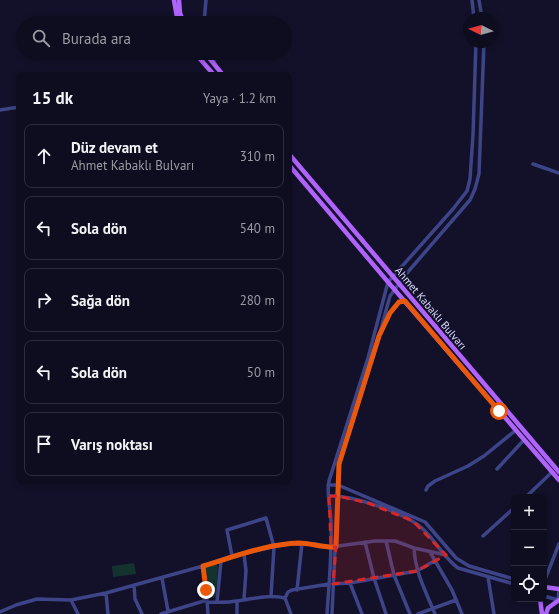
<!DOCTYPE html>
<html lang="tr">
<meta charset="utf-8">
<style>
body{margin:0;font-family:"PT Sans",sans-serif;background:#171628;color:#f1f3f6}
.controls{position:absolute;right:12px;bottom:12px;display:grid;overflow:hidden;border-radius:8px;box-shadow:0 2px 6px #0003}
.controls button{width:36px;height:36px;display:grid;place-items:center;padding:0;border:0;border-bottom:1px solid #2e2d3d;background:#0e0d1f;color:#f1f3f6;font:20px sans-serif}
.compass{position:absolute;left:463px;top:12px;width:36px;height:36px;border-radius:50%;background:#0e0d1f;box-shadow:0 2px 6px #0003;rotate:275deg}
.stop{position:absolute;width:12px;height:12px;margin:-9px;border:3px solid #ea580c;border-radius:50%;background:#fff}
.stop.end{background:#ea580c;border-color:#fff;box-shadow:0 1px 4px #0008}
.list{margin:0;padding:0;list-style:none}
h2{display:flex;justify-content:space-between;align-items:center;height:52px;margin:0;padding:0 16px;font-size:17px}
h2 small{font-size:13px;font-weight:400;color:#9b9ca4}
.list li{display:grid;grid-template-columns:26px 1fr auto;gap:12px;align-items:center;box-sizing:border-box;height:64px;margin:0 8px 8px;padding:0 8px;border:1px solid #2e2d3d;border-radius:8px}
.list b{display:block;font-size:15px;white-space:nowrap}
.list p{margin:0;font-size:13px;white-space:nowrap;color:#9b9ca4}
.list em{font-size:13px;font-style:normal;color:#9b9ca4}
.icon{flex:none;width:22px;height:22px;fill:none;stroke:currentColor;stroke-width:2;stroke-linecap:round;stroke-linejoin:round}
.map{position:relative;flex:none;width:559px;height:614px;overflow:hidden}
.search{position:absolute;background:#0e0d1f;box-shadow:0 2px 6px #0003;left:16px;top:16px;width:276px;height:44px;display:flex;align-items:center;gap:10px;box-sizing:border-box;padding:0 14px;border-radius:22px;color:#9b9ca4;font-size:15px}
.panel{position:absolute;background:#0e0d1f;box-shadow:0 2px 6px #0003;left:16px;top:72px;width:276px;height:412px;border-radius:8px}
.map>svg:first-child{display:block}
.green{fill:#14332e}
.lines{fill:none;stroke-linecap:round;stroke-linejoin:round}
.minor{stroke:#3d4487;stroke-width:3.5}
.major{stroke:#af62fc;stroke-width:4.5}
.route{stroke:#ea580c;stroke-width:5}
.marked{fill:#d62828;fill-opacity:0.2;stroke:#d62828;stroke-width:3;stroke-dasharray:8 5;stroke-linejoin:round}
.labels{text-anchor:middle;stroke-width:4;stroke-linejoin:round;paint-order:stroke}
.street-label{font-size:11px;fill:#d9dafe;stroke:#121129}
</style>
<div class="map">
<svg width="559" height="614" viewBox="0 0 559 614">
<rect width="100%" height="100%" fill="#121129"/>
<!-- green -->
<path class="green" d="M134,563L136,574L113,577L112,566Z
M215,564L218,566L216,597L215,598L209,597L206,569V567Z"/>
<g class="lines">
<!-- minor -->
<path class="minor" d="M472,0L474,18
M479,0L482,18
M204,23L206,0
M211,53L215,64
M0,110L19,107
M533,164L559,173
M382,329C387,320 393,301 405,301
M497,469L524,440
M328,485H338L425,522L456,558L469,566L514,579
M426,490L428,486L435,481L468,466L484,456L516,430
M329,496C353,495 406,513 423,529C436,541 444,558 458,568L514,584
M526,497L552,472
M483,536L514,508
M386,541L394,575L410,614
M365,542L374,578L386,614
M414,548C415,572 426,592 435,614
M430,552L452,590L462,614
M232,556L227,530L266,518L274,547L271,596
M203,566L207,600L208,614
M488,577L494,614
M162,578L168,611
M544,582L559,544
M350,583L362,614
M333,584L350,583L417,571L436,560
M134,585L135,599L142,614
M297,590L302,543
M106,593L108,614
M544,596L558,600L559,589
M285,598L288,592L292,590L329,584
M244,599L246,571L244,554
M237,601V614
M207,602C217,602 226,603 236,601C253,599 268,594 285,598L291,614
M217,602L221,561
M0,612L16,605L37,599L71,600
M78,614L71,600L106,593L203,566L232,556L286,544H314L331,547L375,541H395L414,548L446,555
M161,614L207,600
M327,614C329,584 332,554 331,524C331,510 326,495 329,481L368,358L388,282L453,209L467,191L470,179L473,135L476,42
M332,614L339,464L374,354L390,296L407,273L470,200L475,189L479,174L484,42
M418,614L456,600"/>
<!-- major -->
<path class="major" d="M174,0L178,23
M179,0L180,13L184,23
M195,53L214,75
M205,53L223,75
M289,154L559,472
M289,165L388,282L559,480
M544,587L559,589
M540,599L542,614
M546,614L548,608L559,600"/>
</g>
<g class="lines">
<!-- route -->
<path class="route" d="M206,590L203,566C234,557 266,544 299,543C311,543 323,548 336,547L339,464L379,336L390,313L399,302L405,301L499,411"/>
</g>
<!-- marked area -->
<path class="marked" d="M329,496H338L368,503L413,521L446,555L417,571L333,584L336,547H331Z"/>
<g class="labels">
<!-- street labels -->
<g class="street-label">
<text transform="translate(431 308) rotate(50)" y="4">Ahmet Kabaklı Bulvarı</text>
</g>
</g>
</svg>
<div class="controls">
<button>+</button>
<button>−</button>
<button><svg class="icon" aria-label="locate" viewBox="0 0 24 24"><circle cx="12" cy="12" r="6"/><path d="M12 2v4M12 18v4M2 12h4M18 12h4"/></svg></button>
</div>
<svg class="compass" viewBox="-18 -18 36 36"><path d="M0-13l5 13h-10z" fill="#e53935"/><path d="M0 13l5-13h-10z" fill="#9b9ca4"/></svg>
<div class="stop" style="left:499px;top:411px"></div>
<div class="stop end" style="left:206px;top:590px"></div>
<div class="search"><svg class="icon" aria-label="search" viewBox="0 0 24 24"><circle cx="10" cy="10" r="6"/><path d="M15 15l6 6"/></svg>Burada ara</div>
<section class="panel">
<h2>15 dk<small>Yaya · 1.2 km</small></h2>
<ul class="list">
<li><svg class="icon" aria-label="ahead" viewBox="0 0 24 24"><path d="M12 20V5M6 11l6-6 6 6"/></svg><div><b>Düz devam et</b><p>Ahmet Kabaklı Bulvarı</p></div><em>310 m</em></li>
<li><svg class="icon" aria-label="left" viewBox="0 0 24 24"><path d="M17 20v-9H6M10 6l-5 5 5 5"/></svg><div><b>Sola dön</b></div><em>540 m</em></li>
<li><svg class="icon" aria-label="right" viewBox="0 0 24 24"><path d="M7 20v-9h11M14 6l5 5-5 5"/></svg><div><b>Sağa dön</b></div><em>280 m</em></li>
<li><svg class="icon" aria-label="left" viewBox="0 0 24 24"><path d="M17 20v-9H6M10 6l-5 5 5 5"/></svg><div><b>Sola dön</b></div><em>50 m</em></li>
<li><svg class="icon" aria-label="arrive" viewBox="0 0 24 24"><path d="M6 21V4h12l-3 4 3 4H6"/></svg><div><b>Varış noktası</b></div></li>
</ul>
</section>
</div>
